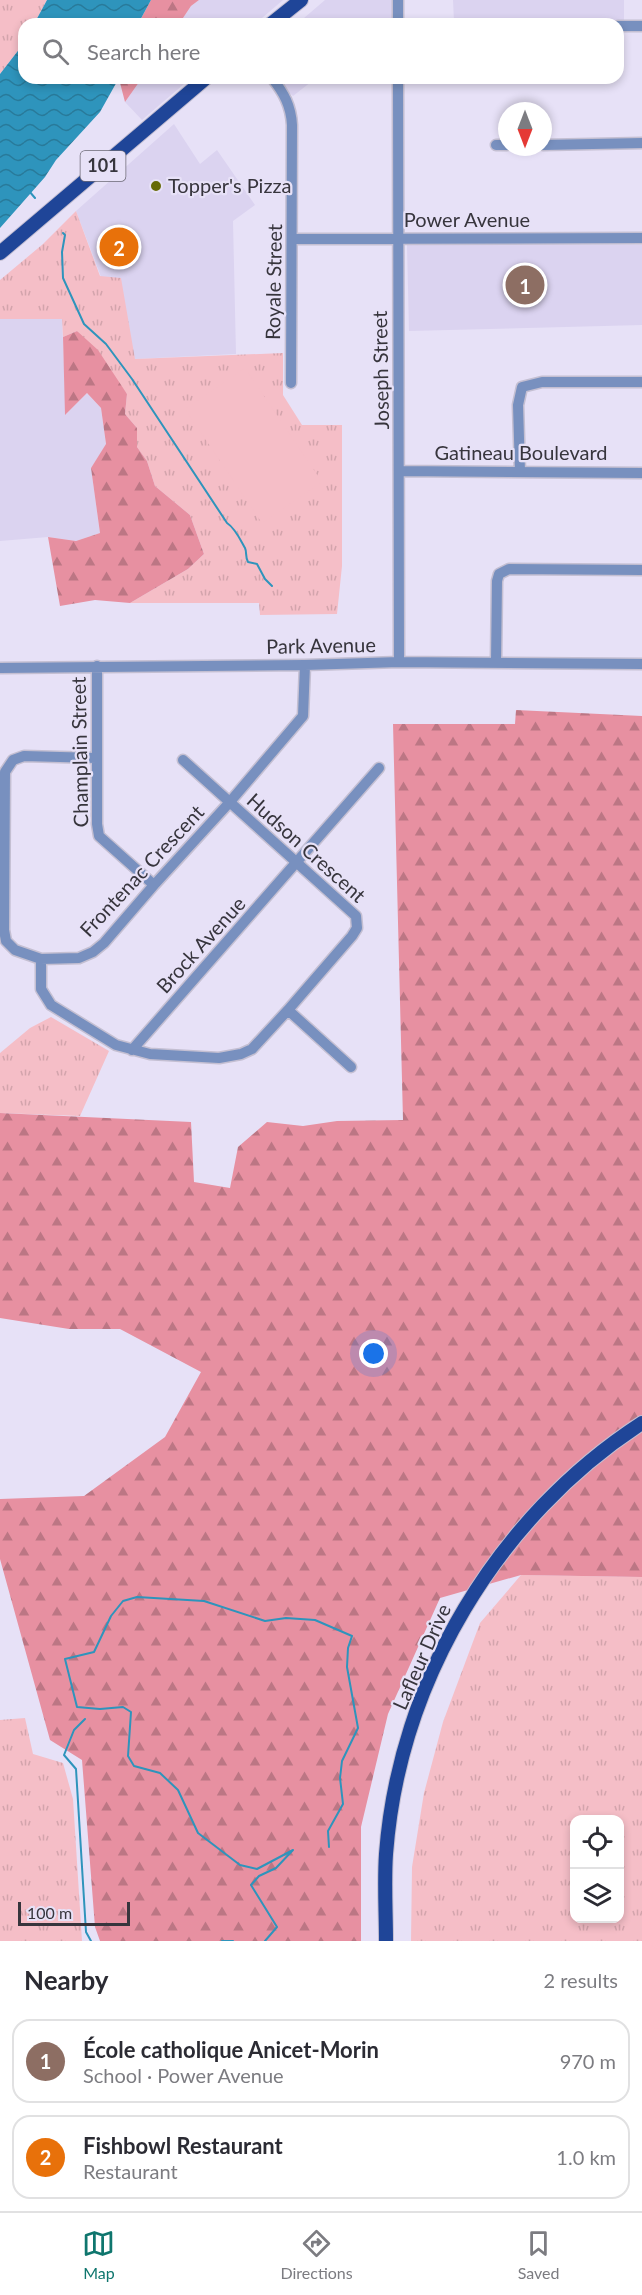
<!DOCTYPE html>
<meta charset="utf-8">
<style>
body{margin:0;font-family:Lato,sans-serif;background:#f2f2f3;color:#2b2b33}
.controls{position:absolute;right:18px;bottom:18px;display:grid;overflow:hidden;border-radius:12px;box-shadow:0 3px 9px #0003}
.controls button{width:54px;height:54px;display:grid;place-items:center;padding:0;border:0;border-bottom:2px solid #e1e1e2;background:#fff;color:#2b2b33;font:30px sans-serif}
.compass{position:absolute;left:498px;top:102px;width:54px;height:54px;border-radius:50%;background:#fff;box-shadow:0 3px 9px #0003;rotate:180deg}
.scale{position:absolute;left:18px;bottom:15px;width:112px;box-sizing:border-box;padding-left:6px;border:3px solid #37353d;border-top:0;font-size:16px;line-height:21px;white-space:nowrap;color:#37353d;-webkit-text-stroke:4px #e7e1f7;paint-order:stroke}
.you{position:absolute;left:374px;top:1354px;width:21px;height:21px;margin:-15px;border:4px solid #fff;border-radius:50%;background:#1a73e8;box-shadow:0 0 0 9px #1a73e833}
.badge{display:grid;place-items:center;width:39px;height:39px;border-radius:50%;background:#0f766e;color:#fff;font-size:20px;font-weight:700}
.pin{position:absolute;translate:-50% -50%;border:3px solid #fff;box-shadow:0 2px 6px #0006}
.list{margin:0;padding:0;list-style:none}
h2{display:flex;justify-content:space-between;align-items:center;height:78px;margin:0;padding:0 24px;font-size:26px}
h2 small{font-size:20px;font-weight:400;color:#7c7c81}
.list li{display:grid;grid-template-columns:39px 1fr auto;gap:18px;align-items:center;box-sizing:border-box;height:84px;margin:0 12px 12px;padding:0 12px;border:2px solid #e1e1e2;border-radius:18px}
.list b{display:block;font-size:22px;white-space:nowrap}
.list p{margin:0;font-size:20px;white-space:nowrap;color:#7c7c81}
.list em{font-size:20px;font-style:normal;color:#7c7c81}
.icon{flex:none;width:33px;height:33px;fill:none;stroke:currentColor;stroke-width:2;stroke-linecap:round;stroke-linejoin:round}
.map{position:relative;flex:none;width:642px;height:1941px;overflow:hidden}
.search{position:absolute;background:#fff;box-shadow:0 3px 9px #0003;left:18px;right:18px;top:18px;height:66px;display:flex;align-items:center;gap:15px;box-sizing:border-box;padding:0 21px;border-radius:18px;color:#7c7c81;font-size:22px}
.sheet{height:270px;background:#fff}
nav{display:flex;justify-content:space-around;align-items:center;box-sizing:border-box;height:84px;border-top:2px solid #e1e1e2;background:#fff;font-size:16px;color:#7c7c81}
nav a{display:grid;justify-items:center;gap:3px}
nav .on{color:#0f766e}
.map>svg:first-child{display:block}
.built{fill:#dbd3f0}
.grass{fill:url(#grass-tufts);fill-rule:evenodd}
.forest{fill:url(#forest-firs)}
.pitch{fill:#f5bec7}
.water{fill:url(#water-waves)}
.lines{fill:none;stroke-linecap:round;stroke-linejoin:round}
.stream{stroke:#2e94bc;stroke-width:2}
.minor-casing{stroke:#c4bfd2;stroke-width:13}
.major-casing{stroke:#c4bfd2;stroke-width:16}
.minor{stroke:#7890bf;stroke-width:10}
.major{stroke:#1f4598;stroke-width:14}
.poi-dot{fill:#666906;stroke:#e7e1f7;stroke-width:2}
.labels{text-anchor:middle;stroke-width:4.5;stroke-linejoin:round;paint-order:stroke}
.shield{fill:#e7e1f7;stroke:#6c6975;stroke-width:1.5}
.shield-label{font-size:18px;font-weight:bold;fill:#37353d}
.poi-label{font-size:20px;fill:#37353d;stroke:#e7e1f7;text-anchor:start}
.street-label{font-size:20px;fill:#37353d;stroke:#e7e1f7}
</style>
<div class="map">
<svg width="642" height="1941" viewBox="0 0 642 1941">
<defs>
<pattern id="grass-tufts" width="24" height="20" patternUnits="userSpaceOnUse" patternTransform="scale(1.5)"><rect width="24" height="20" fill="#f5bec7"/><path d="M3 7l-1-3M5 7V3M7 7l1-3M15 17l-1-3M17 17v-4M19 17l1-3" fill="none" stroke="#d3a4ac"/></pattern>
<pattern id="forest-firs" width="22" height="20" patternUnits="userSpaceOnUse" patternTransform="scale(1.5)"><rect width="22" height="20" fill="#e790a1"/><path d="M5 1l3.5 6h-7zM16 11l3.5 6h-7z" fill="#bc7684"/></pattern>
<pattern id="water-waves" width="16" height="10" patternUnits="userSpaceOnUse" patternTransform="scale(1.5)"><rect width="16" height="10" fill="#2e94bc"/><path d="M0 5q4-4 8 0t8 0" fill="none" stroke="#287a9a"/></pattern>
</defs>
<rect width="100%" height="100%" fill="#e7e1f7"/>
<!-- built -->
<path class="built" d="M199,0H283L255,24H179L191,6Z
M325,0H399L393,24L385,22L382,24H297Z
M453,0H624V21L454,22Z
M142,78H191L142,120L125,102Z
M271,78H316L293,96Z
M174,124L200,164L217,150L255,205L233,221L236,354L135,359L101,277L76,211Z
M407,245H642V325L409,331Z
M0,319H62L66,414L87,393L101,408L106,445L91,468L100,533L76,541L48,537L0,541Z"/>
<!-- grass -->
<path class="grass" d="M0,0H47L34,24H24V43L0,74Z
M76,211L100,276L121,278L135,359L283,353V395L302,425H342V566L337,614L260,615L259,603H130L188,569L204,554L190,515L155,486L147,461L137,447V428L125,414L127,394L77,331L63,337L62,319H0V280L43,244Z
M51,1017L109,1051L80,1116L0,1113V1053L30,1028Z
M521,1575L642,1577V1941H411L412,1867L424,1793L443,1722L480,1623ZM574,1820H620V1918H574Z
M25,1718L33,1754L63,1763L73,1799L82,1941H0V1720Z"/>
<!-- forest -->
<path class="forest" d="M151,0H199L191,6L179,24H138Z
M119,78H142L125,102L119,79Z
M77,331L98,350L127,394L125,414L137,428V447L147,461L155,486L190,515L204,554L188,569L130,603L95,600L60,606L48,537L76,541L100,533L91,468L106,444L101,408L87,393L65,415L63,337Z
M516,710L642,716V1577L521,1575L440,1598L388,1714L361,1827V1941H100L95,1927L82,1760L50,1740L0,1559V1499L84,1496L165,1437L201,1372L120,1329H69L0,1318V1113L191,1122L194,1182L230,1188L238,1147L267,1122L303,1126L337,1121L403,1120L393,724H515Z"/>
<!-- pitch -->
<path class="pitch" d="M245,368L322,482L262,523L185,409Z"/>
<!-- water -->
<path class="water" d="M47,0H151L138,24H34Z
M24,43V78H119L100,112L56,160L45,177L0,228V74Z"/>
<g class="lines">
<!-- stream -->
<path class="stream" d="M29,191L35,198
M63,233L65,235L62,252L63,278L84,324L106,344L132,379L227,523C235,528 240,539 245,548C247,552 245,557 248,562L257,564L265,579L272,586
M85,1719L74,1730L64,1755L76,1769L86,1932L91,1941
M222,1941H233
M265,1941L277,1927L251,1885L259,1876L276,1868L293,1850L257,1869L240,1865L198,1833L178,1790L160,1773L134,1766L128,1756L131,1712L123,1707L100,1709L77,1707L65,1659L94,1652L111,1616L123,1601L137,1597L204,1601L265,1621L286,1618L315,1620L352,1636L348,1648L347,1667L358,1728L342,1761L340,1778L343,1804L328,1831L329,1847"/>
<!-- minor casing -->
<g class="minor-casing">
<path id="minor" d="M398,0V24
M618,26H642
M272,78C284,93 291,106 292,125L291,383
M398,78L399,662
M496,145H507
M543,145L642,143
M293,239L642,238
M400,471L642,473
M520,472L518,405L522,387L542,382H642
M496,662L497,581L499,574L509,569L642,570
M97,666V824L99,836L154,885
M0,668L305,665L399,662L642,664
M96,758L24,756L13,760L5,772L4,930L6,941L15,950L41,959L79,958L93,952L104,943L154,885L229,803L303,716L305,665
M41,959V989L51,1005L116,1045L150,1054L219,1058L241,1054L252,1049L288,1010L352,936L357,928L356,916L183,760
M288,1010L351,1067
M132,1050L379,768"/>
</g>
<!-- major casing -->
<g class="major-casing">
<path id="major" d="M271,24L301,0
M0,253L206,78
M386,1941C386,1912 384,1883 386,1854C399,1681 497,1517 642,1423"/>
</g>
<!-- minor -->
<use href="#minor" class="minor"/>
<!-- major -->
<use href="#major" class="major"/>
</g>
<!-- markers -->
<circle class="poi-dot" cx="156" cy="186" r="6"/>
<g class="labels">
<!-- shield labels -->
<rect class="shield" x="80.5" y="151" width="45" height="30" rx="4.5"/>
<g class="shield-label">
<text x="103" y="172">101</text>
</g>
<!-- poi labels -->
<g class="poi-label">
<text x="168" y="193">Topper's Pizza</text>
</g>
<!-- street labels -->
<g class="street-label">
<text x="467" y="227">Power Avenue</text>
<text transform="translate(274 282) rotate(-89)" y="7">Royale Street</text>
<text transform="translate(381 370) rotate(-91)" y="7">Joseph Street</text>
<text x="521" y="460">Gatineau Boulevard</text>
<text transform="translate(321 646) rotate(-1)" y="7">Park Avenue</text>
<text transform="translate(80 752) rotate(-91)" y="7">Champlain Street</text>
<text transform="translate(306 848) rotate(42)" y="7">Hudson Crescent</text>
<text transform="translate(142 871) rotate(-47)" y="7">Frontenac Crescent</text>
<text transform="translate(201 945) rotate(-48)" y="7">Brock Avenue</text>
<text transform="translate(422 1657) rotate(-66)" y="7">Lafleur Drive</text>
</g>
</g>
</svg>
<div class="controls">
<button><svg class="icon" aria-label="locate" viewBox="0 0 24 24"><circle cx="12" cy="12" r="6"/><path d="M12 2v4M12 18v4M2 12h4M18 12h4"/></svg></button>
<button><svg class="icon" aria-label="layers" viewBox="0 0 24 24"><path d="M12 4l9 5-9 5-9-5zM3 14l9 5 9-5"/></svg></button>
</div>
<svg class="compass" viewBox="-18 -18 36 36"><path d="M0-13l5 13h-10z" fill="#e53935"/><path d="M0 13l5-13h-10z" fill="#7c7c81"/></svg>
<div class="scale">100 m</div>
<div class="you"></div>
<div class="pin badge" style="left:525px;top:285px;background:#8d6e63">1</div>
<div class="pin badge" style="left:119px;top:247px;background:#e8710a">2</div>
<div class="search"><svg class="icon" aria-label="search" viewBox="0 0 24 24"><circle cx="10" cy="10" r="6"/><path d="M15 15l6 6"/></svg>Search here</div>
</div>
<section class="sheet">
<h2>Nearby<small>2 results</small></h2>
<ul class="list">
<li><span class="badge" style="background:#8d6e63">1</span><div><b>École catholique Anicet-Morin</b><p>School · Power Avenue</p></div><em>970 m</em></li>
<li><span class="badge" style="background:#e8710a">2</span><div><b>Fishbowl Restaurant</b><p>Restaurant</p></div><em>1.0 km</em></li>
</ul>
</section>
<nav>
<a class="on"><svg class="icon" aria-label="map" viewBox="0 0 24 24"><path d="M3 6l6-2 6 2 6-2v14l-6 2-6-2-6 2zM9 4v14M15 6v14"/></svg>Map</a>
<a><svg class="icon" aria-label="directions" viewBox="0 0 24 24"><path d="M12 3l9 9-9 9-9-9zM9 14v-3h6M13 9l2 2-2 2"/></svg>Directions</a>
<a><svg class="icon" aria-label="saved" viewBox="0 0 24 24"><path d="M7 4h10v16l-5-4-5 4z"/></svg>Saved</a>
</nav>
